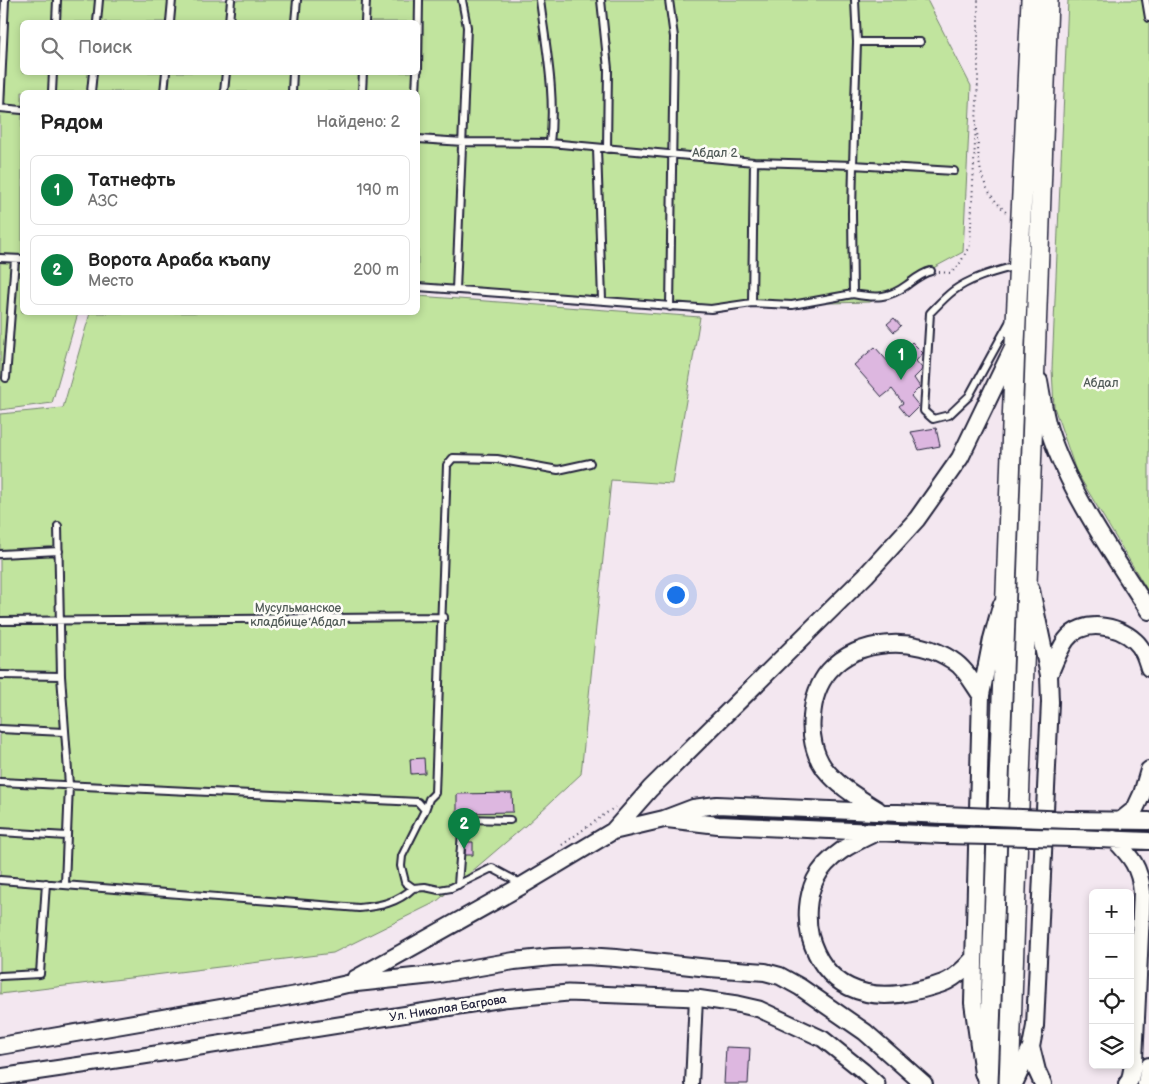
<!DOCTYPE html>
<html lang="ru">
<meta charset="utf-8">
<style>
body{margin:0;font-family:"Balsamiq Sans",sans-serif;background:#f2f2f2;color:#222}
.controls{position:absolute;right:15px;bottom:15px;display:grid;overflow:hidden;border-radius:8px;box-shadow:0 2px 8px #0003}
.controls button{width:45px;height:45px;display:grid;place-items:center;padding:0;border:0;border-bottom:1px solid #e0e0e0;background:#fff;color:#222;font:25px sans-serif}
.you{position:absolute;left:675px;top:594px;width:18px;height:18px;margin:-12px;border:4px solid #fff;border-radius:50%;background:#1a73e8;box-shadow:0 0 0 8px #1a73e833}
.badge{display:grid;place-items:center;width:32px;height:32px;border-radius:50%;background:#0b8043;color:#fff;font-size:16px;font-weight:700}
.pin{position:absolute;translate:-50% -41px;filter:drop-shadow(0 1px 2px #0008)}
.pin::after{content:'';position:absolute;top:26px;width:18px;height:15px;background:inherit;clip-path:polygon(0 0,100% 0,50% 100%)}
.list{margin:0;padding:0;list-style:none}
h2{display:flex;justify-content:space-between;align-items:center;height:65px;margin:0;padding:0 20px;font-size:21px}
h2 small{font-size:16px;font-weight:400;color:#767676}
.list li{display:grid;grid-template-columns:32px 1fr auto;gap:15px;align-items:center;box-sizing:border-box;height:70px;margin:0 10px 10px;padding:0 10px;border:1px solid #e0e0e0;border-radius:8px}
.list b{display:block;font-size:19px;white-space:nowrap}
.list p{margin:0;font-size:16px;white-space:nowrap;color:#767676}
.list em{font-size:16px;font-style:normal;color:#767676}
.icon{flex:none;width:28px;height:28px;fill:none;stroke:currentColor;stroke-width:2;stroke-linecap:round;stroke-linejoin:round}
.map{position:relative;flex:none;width:1149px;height:1084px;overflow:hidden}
.search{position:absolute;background:#fff;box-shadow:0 2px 8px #0003;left:20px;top:20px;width:400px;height:55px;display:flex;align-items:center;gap:12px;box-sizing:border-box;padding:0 18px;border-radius:8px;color:#767676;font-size:19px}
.panel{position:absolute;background:#fff;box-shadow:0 2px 8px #0003;left:20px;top:90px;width:400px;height:225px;border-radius:8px}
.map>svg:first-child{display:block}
.green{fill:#c1e49e;stroke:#72836c;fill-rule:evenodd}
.building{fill:#ddb7e0;stroke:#22223b}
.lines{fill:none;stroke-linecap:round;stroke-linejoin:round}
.service-casing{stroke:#22223b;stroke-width:10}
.minor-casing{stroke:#22223b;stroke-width:16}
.tertiary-casing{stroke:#22223b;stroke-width:19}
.secondary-casing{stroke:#22223b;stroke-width:20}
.primary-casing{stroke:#22223b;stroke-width:22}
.path{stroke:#22223b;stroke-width:2;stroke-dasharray:1 4;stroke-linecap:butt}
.service{stroke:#fdfcf7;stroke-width:6}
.minor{stroke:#fdfcf7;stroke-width:12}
.tertiary{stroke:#fdfcf7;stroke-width:15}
.secondary{stroke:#fdfcf7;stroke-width:16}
.primary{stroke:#fdfcf7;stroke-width:19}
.secondary-bridge-casing{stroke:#22223b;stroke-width:20;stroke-linecap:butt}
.secondary-bridge{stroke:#fdfcf7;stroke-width:16}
.labels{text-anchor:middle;stroke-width:5;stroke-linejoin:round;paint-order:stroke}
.park-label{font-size:12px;fill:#525c59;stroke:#fdfcf7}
.street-label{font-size:12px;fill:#22223b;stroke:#fdfcf7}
</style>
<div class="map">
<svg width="1149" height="1084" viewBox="0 0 1149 1084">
<rect width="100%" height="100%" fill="#f3e7f0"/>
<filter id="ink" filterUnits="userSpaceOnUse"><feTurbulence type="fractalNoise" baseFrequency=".02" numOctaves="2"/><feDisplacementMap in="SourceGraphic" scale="10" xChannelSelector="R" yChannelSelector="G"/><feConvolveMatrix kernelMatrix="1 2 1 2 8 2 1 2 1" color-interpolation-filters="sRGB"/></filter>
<g filter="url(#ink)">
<!-- green -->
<path class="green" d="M0,0H927L971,86L963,252L870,302L712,306L418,288V92H22V312L78,313L52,403L0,410ZM22,22H418V72H22Z
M1068,0H1149V593L1076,471L1054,407L1052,369Z
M418,296L700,317L672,484L611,480L581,774L526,825L436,902L333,953L0,994V414L63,408L90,313L418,312Z"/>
<!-- building -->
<path class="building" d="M894,318L901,326L894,332L887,324Z
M912,342L923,353L916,361L922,368L921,371L914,378L920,387L911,396L919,406L908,417L899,406L903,403L892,389L882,397L854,365L875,347L890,364Z
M936,428L940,446L919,450L911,432Z
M424,758L425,773L411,774L410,759Z
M512,793L513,812L457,813V794Z
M466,842H473V855H465Z
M726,1047L750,1048L748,1084H724Z"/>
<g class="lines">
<!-- service casing -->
<g class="service-casing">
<path id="service" d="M540,0C546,48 556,96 550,143
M601,0L608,69L607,149
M669,0L674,37L670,307
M855,0L857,42L853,165L954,171
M1146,0L1149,18
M56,22L57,0
M97,22L99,0
M170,22L172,0
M229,22L231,0
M295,22L297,0
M365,22L366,0
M857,42H920
M418,70L419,0
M52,92L53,72
M91,92L93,72
M164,92L166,72
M224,92L226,72
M292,92L293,72
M362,92L363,72
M416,92L417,72
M0,108L5,0
M0,108L22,110
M418,139L463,142L550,143L754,162L853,165L852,213L853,294C875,298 888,299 907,285C915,279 922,273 931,271
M597,148L602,300
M0,258L22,259
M418,287L711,309L752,303L792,305L853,294
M456,290L467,27L462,0
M752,303L754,162
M1010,321L969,396L949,415L933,419L924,411L930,313C937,306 945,297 953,291C972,277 994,272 1016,266
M6,378L15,259
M58,526L61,676
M0,554L59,551
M0,621L444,617
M0,675L61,676L69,785L65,884
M0,729L64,732
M0,782L418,802L425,810L402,856L401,866L405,882L413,888L425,887L439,890L451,888L492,868L522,884
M425,810L429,799L435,793L447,465L453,458L497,459L558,470L590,463
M0,832L67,836
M0,880L359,908C380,906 397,903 413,888
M458,885L463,819L510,820
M0,976L40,974L46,883"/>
</g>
<!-- minor casing -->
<g class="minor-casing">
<path id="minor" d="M692,1084L696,998"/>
</g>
<!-- tertiary casing -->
<g class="tertiary-casing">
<path id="tertiary" d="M0,1077L143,1056L503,999L568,993L696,998L737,1004L759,1009L823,1039L863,1071L877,1084"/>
</g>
<!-- secondary casing -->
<g class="secondary-casing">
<path id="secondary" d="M1039,381C1042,397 1044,414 1049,430C1069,492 1114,556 1149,611
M1049,675C1054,663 1059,650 1066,640C1082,618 1118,625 1135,641C1143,648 1146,658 1149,668
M878,810C859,798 839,787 824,768C814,754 810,734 812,717C813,701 818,684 829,671C858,638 916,636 952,660C965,668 972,682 981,695
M667,819L718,825L943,835
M1070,820L1149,821
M1120,821L1135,809L1142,794L1149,770
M613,831L650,789L866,575L917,519L960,458L1014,346
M877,832C853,843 827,855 815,880C807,897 806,918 810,936C824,987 866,1003 915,991C944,984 953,982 973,959
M1073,838L1149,841
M1114,839C1131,857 1140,867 1142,892L1134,1060L1130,1080L1127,1084
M355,979L523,885L613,831L664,819L693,808L717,805L944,815
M0,1046L308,993L347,984L433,975L514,961L552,957L586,956L616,958L709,968L765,972L780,976L800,987L865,1032L924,1084
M1031,1047L1037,1071L1043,1084
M983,1073L973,1003L981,695L992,639L1001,606
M1014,1084L1031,1047L1035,1026L1050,702L1049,675L1031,590
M1146,1084L1149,1066"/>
</g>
<!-- primary casing -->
<g class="primary-casing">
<path id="primary" d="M988,1084L1015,344L1031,0
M1009,1084L1048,0"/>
</g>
<!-- path -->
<path class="path" d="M977,129C979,167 978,186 1007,213
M939,272L951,273L959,265L970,245L978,82V0
M562,845L615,807"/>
<!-- service -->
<use href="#service" class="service"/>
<!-- minor -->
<use href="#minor" class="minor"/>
<!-- tertiary -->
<use href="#tertiary" class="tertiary"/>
<!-- secondary -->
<use href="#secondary" class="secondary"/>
<!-- primary -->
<use href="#primary" class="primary"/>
<!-- secondary-bridge casing -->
<g class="secondary-bridge-casing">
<path id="secondary-bridge" d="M944,815L1070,820
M943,835L1073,838"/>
</g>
<!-- secondary-bridge -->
<use href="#secondary-bridge" class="secondary-bridge"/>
</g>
</g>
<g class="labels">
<!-- park labels -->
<g class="park-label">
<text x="715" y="157">Абдал 2</text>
<text x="1101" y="387">Абдал</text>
<text x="298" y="612">Мусульманское<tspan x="298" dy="14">кладбище Абдал</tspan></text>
</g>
<!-- street labels -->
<g class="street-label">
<text transform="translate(448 1008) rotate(-9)" y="4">Ул. Николая Багрова</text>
</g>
</g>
</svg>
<div class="controls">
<button>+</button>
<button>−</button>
<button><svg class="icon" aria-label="locate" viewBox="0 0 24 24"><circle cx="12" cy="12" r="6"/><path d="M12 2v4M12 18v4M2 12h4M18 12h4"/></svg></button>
<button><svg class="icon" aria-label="layers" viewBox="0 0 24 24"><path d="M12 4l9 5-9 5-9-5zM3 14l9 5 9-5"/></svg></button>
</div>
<div class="you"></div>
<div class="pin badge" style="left:901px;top:380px">1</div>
<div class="pin badge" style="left:464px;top:849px">2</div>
<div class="search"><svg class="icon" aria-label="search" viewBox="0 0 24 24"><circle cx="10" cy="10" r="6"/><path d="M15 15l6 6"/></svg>Поиск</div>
<section class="panel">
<h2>Рядом<small>Найдено: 2</small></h2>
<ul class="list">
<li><span class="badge">1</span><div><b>Татнефть</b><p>АЗС</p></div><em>190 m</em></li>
<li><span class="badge">2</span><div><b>Ворота Араба къапу</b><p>Место</p></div><em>200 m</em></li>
</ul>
</section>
</div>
